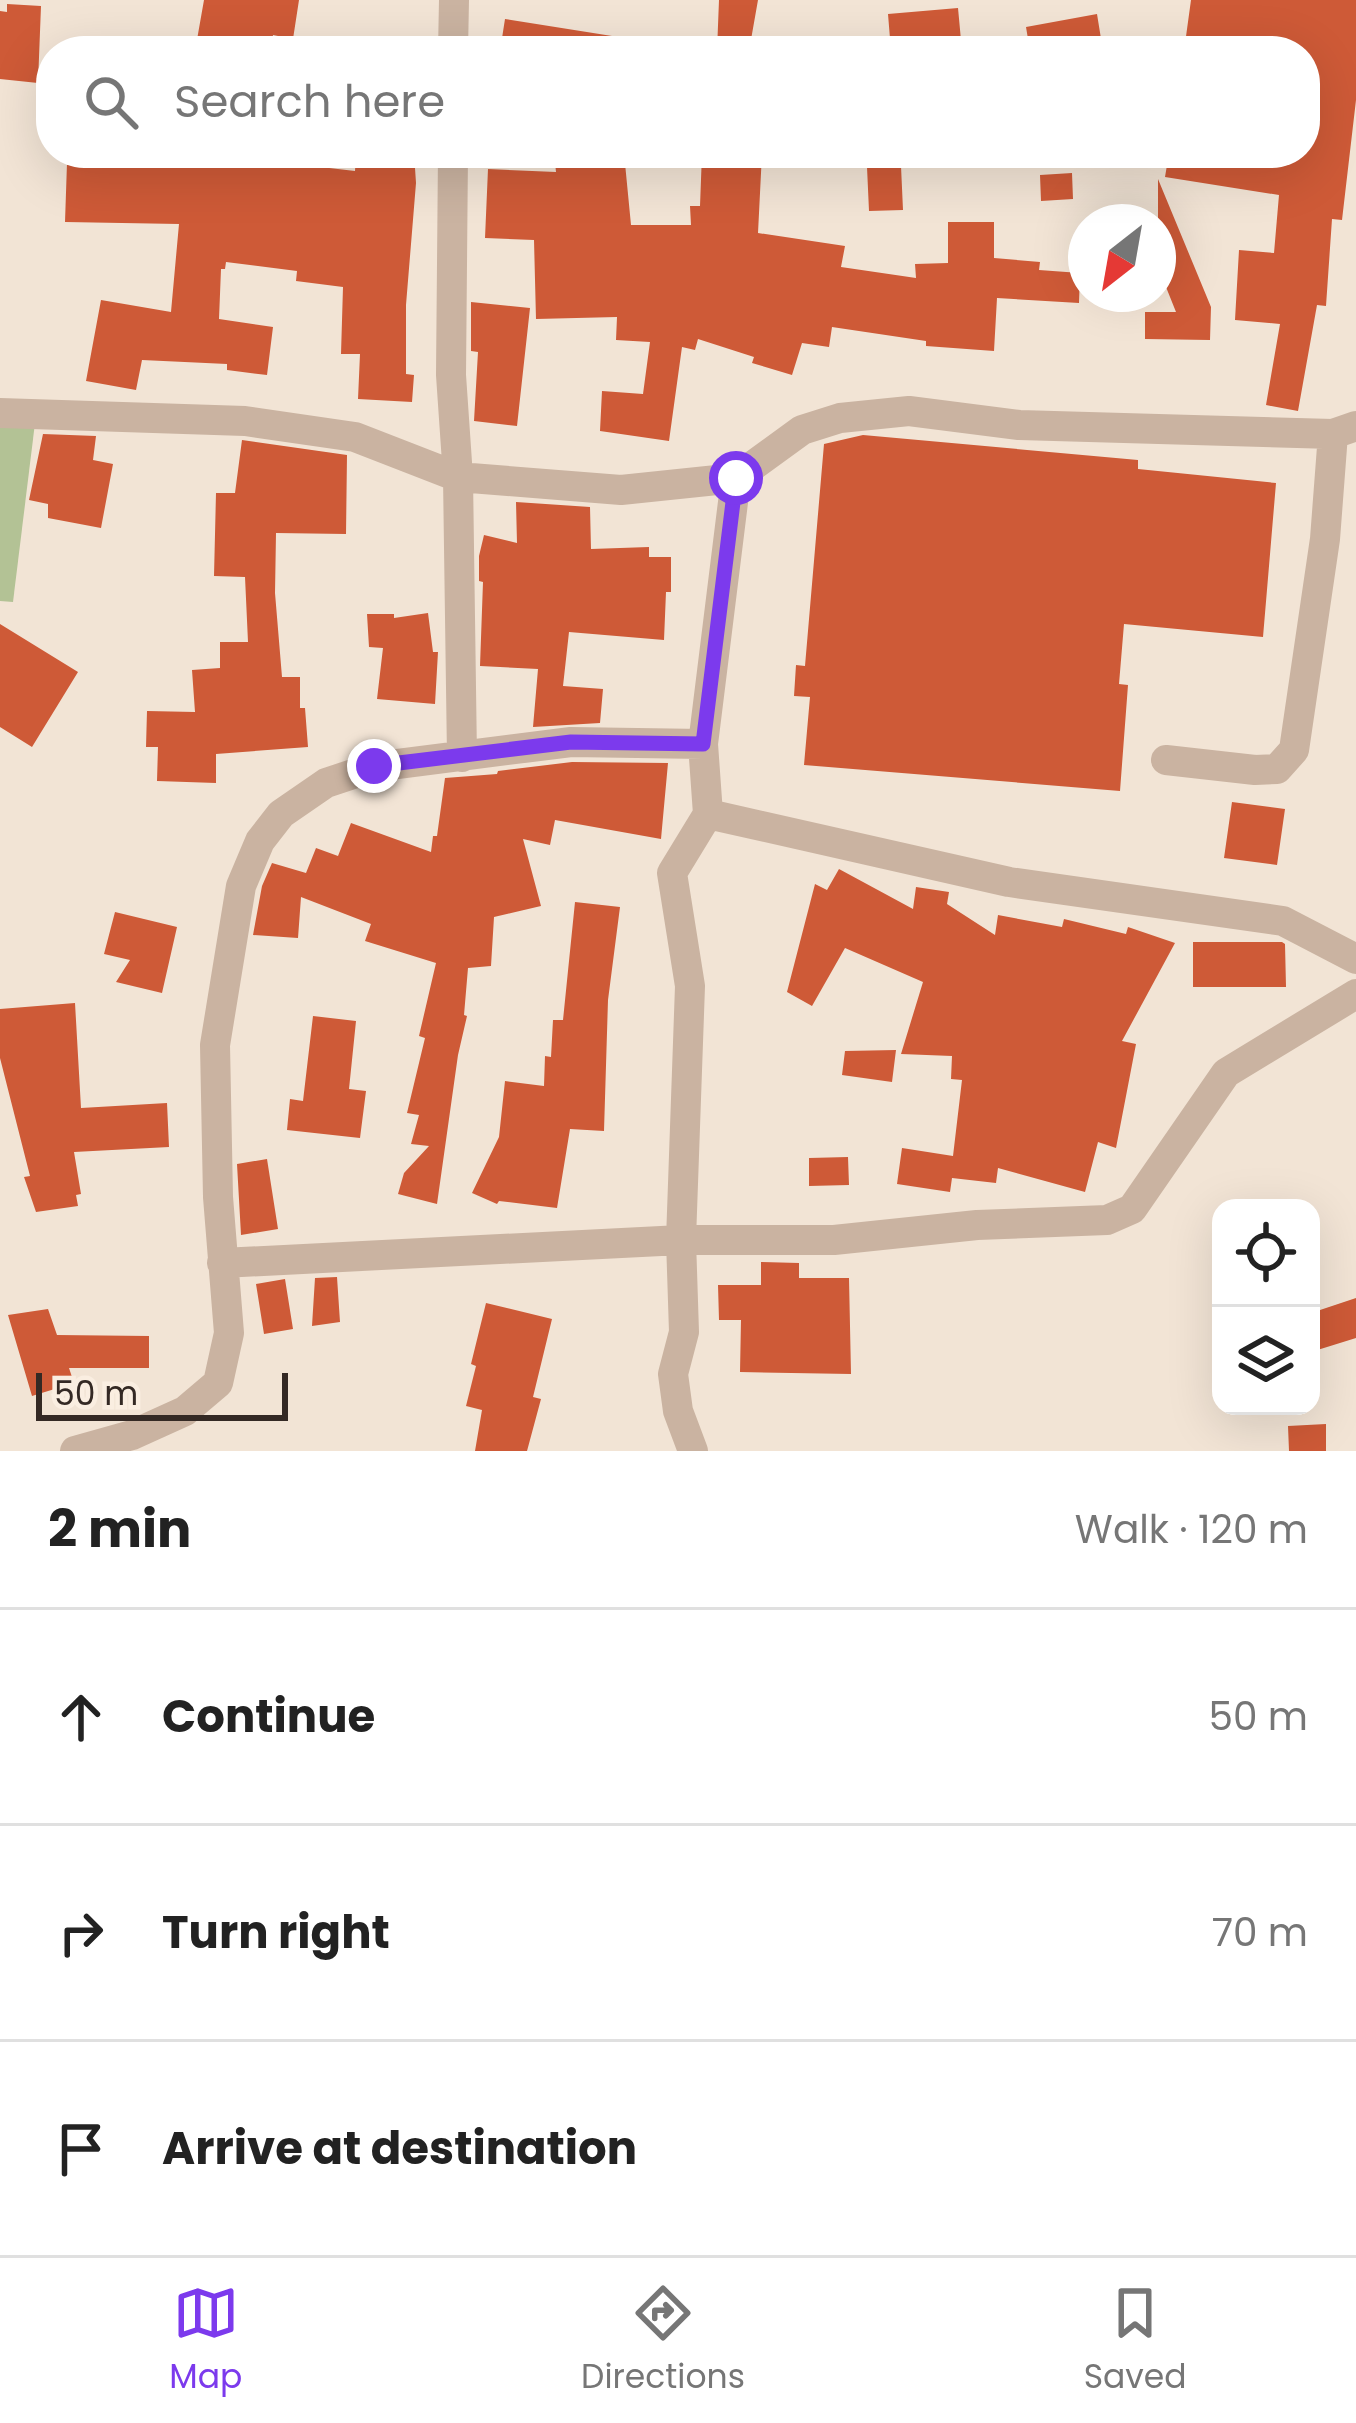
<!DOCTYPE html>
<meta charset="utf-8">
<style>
body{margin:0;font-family:Poppins,sans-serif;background:#f6f6f6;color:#222}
.controls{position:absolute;right:36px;bottom:36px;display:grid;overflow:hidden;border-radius:24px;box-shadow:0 12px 48px #0002}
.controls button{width:108px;height:108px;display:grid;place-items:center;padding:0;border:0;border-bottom:3px solid #e0e0e0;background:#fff;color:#222;font:60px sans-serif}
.compass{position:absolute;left:1068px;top:204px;width:108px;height:108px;border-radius:50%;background:#fff;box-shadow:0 12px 48px #0002;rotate:211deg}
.scale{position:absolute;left:36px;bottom:30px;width:252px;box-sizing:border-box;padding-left:12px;border:6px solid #342924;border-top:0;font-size:33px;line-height:42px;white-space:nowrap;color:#342924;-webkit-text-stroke:9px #faeee1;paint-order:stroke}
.stop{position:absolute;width:36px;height:36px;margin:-27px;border:9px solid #7c3aed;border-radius:50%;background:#fff}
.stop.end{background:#7c3aed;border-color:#fff;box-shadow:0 3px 12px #0008}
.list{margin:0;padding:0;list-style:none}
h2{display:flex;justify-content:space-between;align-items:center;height:156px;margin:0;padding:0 48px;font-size:51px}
h2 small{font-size:39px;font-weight:400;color:#767676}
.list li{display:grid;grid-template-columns:78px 1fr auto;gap:36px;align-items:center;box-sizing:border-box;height:216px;padding:0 48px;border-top:3px solid #e0e0e0}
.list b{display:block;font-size:45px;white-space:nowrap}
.list em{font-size:39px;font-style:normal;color:#767676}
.icon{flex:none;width:66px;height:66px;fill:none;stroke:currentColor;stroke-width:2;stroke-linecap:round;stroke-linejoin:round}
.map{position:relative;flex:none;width:1356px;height:1451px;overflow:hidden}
.search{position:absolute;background:#fff;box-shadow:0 12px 48px #0002;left:36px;right:36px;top:36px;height:132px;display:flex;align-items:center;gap:30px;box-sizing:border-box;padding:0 42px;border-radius:48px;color:#767676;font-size:45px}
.sheet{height:804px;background:#fff}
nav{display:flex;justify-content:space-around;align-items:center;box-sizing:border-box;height:168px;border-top:3px solid #e0e0e0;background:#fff;font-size:33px;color:#767676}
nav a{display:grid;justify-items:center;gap:6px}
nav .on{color:#7c3aed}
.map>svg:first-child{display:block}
.green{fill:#b3c295}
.building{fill:#ce5a37}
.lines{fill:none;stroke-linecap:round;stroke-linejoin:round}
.minor{stroke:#cab3a1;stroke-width:30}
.route{stroke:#7c3aed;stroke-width:15}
</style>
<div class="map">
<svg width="1356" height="1451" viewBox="0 0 1356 1451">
<rect width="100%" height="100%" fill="#f2e4d5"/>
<!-- green -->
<path class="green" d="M0,420L35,423L13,602L0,601Z"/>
<!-- building -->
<path class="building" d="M204,0H299L293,39L273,35L271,51H195Z
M719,0H758L749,51H717Z
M1191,0H1356V100L1342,220L1332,219L1326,306L1317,305L1298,411L1266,405L1280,324L1235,320L1239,250L1274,253L1279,195L1165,177L1169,153H1306L1313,95L1305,94L1309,55L1305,51H1184Z
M7,4L41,6L38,83L0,79V11L7,12Z
M958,8L962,51H891L888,14Z
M1097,14L1103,51H1030L1026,27Z
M505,19L612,36L610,51H500Z
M132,153H296L295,164L355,171L356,153H414L416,183L406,305V374L414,375L412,402L358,399L360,354H341L343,287L296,281L297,271L226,262L225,269H221L219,319L273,327L267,375L227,370V364L142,360L136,390L86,381L101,300L171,312L179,224L65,222L67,163L132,166Z
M554,153H624L631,225H691L690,206H700L702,153H762L758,233L845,246L841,267L916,278L915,264L948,263V222H994V258L1040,262L1039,270L1080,273L1079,303L997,298L994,351L926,346V341L832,327L829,347L802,343L792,375L752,363L754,357L698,339L695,350L682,347L669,441L600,431L602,391L643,394L650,342L616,340L617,317L536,319L534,240L485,238L488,169L556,172Z
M901,166L903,210L869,211L867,167Z
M1072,173L1073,199L1041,201L1040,175Z
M1158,179L1211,307L1210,340L1145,339V312H1176L1158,267Z
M471,302L530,308L517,426L474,421L478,352L471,351Z
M43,434L96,436L93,460L113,464L101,528L48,518V504L29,500Z
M863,435L1138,460V469L1276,483L1263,637L1124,624L1119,684L1128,685L1120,791L804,765L810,697L794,696L796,665L805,666L824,444Z
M242,440L347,455L346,534L276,533L275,593L282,677H300V708H305L308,747L216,754V783L157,781L158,747H146L147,711L195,712L192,670L220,668V642H248L245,577L214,576L216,493H235Z
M516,502L590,507L591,549L649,547V557H671V592H666L664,640L569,632L563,686L603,689L600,723L533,727L538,669L480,666L483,582L479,581V556L484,535L517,543Z
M428,613L433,652H438L435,704L377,699L383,648L369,647L367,614H394V618Z
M0,624L78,672L32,747L0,727Z
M572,762L668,763L661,839L555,820L550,845L523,839L541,906L494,917L491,966L468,968L464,1015L467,1016L458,1055L437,1204L398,1194L404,1173L429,1146L411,1144L419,1115L407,1113L425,1038L419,1036L436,963L365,941L371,924L301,897L298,938L253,935L262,886L272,863L306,873L316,848L338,856L351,823L431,852L433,836H437L445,778L497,774L498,771Z
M1232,802L1285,809L1277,865L1224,858Z
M839,869L913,909L916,887L949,892L947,904L995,935L998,915L1062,927L1064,919L1126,934L1128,927L1175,943L1122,1041L1136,1044L1116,1148L1098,1142L1085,1192L998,1168L996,1183L952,1178L950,1192L897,1184L902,1148L953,1156L962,1080L951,1079L952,1056L901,1054L923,982L845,948L812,1006L787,992L815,884L827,890Z
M575,902L620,907L608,1000L604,1131L570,1129L557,1208L499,1201L497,1204L472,1193L499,1137L505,1081L544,1086L545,1056L551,1057L553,1020H563Z
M115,912L177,927L162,993L116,982L130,960L104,954Z
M1193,942H1282L1285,944L1286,987H1193Z
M75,1003L81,1108L167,1103L169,1147L74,1152L81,1194L76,1195L78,1206L36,1212L24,1177L30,1176L0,1058V1009Z
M313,1016L356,1021L349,1089L366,1091L360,1138L287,1130L290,1099L303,1101Z
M896,1050L892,1082L842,1075L845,1051Z
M848,1157L849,1185L809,1186V1158Z
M267,1159L278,1229L241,1235L237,1164Z
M761,1262L799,1263V1278H849L851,1374L740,1372L741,1320H719L718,1285H761Z
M337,1277L340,1322L312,1326L315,1278Z
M285,1279L293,1329L264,1334L256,1284Z
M1356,1298V1338L1311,1352V1313Z
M486,1303L552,1319L533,1397L541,1399L527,1451H475L482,1410L466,1406L476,1366L471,1364Z
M48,1309L57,1335L149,1336V1368H69L74,1383L32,1396L8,1315Z
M1326,1424V1451H1289L1288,1426Z"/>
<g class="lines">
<!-- minor -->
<path class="minor" d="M453,51L454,0
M453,153L451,375L458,477L462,757
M0,413L245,421L355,437L458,477L621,490L736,478L802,430L840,418L909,411L1019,425L1333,434L1356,426
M1166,760L1255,770L1277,769L1294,750L1325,539L1333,434
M708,814L1009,882L1283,921L1356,959
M222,1263L681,1240H834L977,1225L1107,1220L1132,1209L1226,1073L1356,994
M75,1451L132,1435L185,1411L218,1383L229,1333L218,1197L215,1045L241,886L260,841L281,814L326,783L374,767L571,742L703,744
M693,1451L678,1411L673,1374L684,1332L681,1240L690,986L672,873L708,814L703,744L736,478"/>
</g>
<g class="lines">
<!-- route -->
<path class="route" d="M374,766L571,742L703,744L736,478"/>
</g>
</svg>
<div class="controls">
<button><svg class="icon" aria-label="locate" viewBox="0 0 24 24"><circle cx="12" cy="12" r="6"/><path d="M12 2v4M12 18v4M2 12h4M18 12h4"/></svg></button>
<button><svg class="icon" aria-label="layers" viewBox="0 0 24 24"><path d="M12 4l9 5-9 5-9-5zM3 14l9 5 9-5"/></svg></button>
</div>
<svg class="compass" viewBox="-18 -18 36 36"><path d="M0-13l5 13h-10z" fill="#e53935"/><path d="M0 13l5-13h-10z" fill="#767676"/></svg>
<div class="scale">50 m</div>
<div class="stop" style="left:736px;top:478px"></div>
<div class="stop end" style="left:374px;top:766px"></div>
<div class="search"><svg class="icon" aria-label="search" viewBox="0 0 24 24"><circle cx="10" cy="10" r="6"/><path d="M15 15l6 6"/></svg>Search here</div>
</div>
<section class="sheet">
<h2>2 min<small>Walk · 120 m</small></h2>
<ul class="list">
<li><svg class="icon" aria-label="ahead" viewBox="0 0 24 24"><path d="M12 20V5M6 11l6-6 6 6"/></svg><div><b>Continue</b></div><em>50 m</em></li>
<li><svg class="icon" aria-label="right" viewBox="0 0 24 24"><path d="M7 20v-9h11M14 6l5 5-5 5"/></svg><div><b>Turn right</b></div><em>70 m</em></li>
<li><svg class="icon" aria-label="arrive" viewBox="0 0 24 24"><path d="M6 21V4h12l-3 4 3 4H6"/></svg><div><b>Arrive at destination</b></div></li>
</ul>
</section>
<nav>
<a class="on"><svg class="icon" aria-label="map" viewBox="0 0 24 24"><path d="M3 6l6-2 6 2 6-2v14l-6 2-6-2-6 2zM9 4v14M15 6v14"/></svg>Map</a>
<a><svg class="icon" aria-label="directions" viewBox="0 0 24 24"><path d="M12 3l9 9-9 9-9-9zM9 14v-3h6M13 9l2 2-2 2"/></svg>Directions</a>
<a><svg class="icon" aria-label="saved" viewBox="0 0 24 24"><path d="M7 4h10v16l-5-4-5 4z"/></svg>Saved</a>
</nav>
